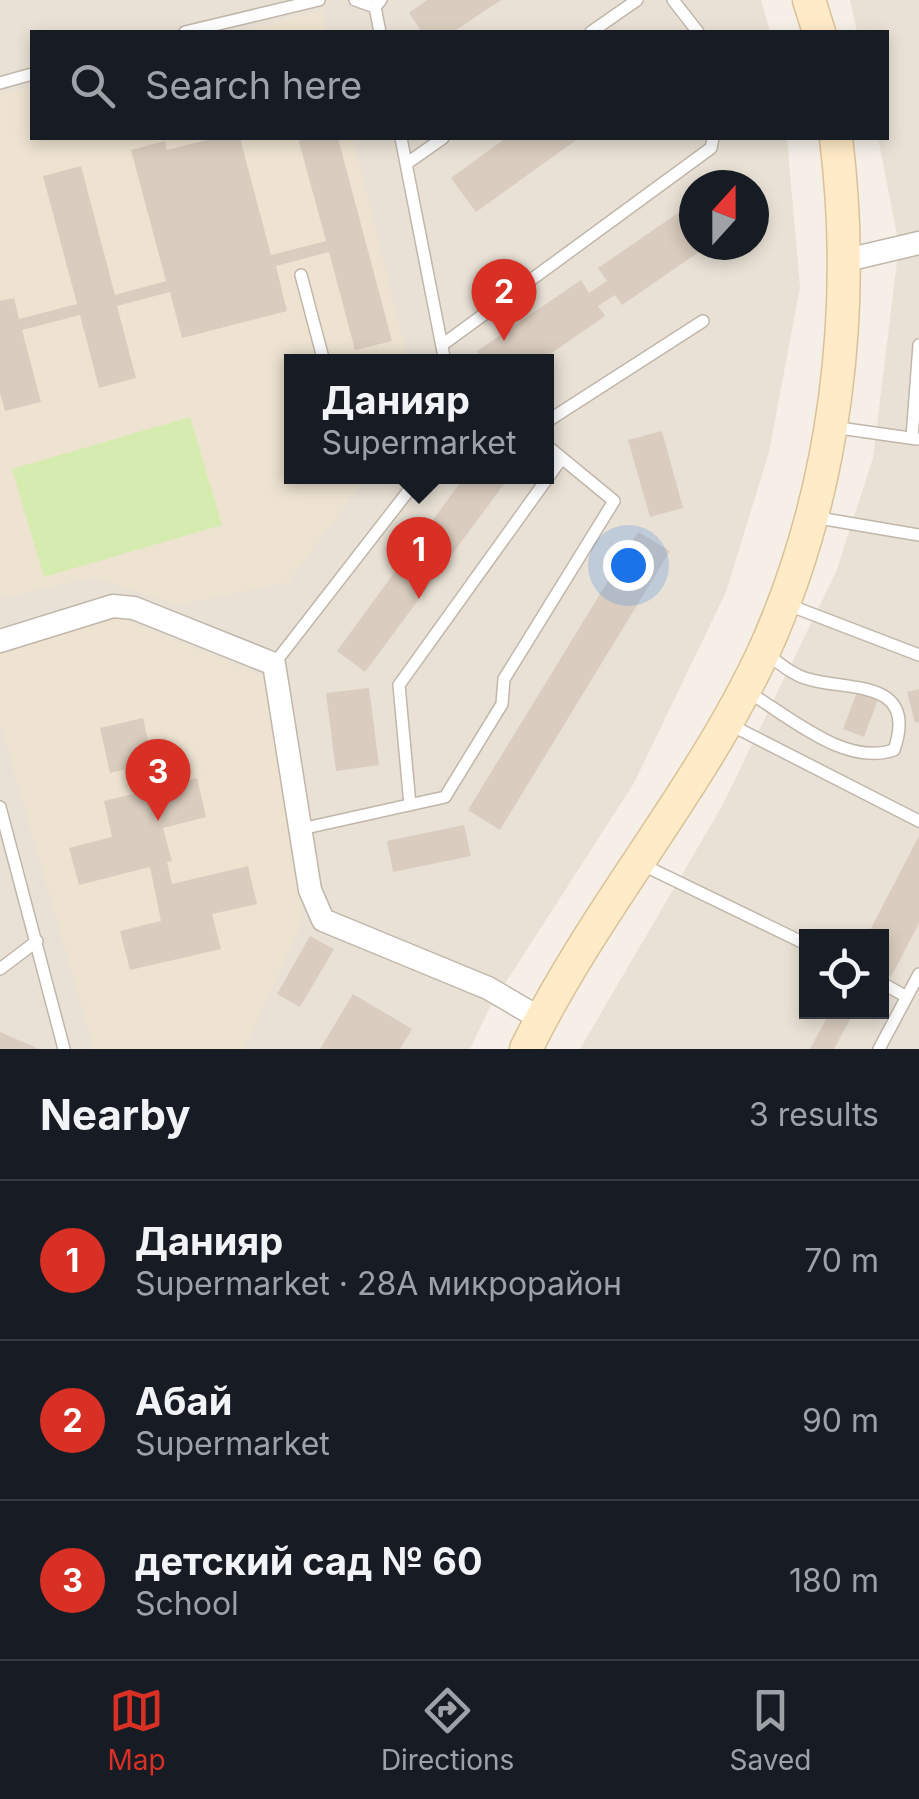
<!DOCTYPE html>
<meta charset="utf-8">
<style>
body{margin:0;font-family:Inter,sans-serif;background:#20242c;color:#f1f3f6}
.controls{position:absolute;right:30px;bottom:30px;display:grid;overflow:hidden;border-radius:0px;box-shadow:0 5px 15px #0003}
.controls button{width:90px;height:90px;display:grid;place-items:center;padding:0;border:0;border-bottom:2px solid #363941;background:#171b24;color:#f1f3f6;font:50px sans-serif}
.compass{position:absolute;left:679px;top:170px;width:90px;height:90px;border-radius:50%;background:#171b24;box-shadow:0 5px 15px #0003;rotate:21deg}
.you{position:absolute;left:628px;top:565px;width:35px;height:35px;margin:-25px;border:8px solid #fff;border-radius:50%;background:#1a73e8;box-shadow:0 0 0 15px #1a73e833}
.badge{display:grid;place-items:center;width:65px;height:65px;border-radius:50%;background:#d93025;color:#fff;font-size:32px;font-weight:700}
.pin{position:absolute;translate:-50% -82px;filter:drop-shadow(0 2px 5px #0008)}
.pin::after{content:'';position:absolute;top:52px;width:35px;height:30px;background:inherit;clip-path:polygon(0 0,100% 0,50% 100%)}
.popup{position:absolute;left:284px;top:354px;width:270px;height:130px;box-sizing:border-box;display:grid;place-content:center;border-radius:0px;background:#171b24;filter:drop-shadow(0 2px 8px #0005);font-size:32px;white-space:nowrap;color:#9ea1a6}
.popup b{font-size:38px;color:#f1f3f6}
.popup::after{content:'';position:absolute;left:50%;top:100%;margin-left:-20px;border:20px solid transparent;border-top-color:#171b24}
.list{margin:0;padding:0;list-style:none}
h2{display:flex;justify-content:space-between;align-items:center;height:130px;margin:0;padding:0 40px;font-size:42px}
h2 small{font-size:32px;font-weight:400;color:#9ea1a6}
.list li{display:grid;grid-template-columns:65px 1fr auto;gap:30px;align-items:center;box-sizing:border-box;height:160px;padding:0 40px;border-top:2px solid #363941}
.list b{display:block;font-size:38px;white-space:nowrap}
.list p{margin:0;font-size:32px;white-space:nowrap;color:#9ea1a6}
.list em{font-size:32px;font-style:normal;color:#9ea1a6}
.icon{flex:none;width:55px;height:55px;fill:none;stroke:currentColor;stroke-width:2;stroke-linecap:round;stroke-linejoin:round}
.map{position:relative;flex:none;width:919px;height:1049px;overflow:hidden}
.search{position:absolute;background:#171b24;box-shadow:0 5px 15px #0003;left:30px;right:30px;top:30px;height:110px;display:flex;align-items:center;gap:25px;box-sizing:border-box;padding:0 35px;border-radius:0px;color:#9ea1a6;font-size:38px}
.sheet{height:610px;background:#171b24}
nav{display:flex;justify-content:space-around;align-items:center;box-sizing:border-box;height:140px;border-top:2px solid #363941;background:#171b24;font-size:28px;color:#9ea1a6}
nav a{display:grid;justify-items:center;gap:5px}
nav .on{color:#d93025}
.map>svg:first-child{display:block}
.residential{fill:#e9e1d5;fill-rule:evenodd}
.education{fill:#eee3d1}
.green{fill:#d6ebaf}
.building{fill:#dacdbf}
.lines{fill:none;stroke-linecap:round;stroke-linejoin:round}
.lane-casing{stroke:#c1b6aa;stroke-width:14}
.street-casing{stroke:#c1b6aa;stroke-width:25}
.secondary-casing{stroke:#dac197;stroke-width:35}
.lane{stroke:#fff;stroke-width:11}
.street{stroke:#fff;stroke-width:22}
.secondary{stroke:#ffebc7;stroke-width:32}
</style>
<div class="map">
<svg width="919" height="1049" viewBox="0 0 919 1049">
<rect width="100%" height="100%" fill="#f5efe8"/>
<!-- residential -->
<path class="residential" d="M0,0H761L770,32H32V138H787L800,287L769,452L726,592L634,783L490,1007L470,1049H0ZM694,185H754V245H694ZM292,362H546V476H292Z
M850,0H919V1049H580L722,806L836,572L873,458L899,245L878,138H886V32H857ZM806,936H882V1012H806Z"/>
<!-- education -->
<path class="education" d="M321,10L327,32H236Z
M32,86V138H353L408,361L292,362V476L366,477L288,582L177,605L94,577L0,598V95Z
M114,615L267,678L303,920L244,1049H94L0,722V652Z"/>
<!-- green -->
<path class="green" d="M190,417L222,525L44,577L12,469Z"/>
<!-- building -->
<path class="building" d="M427,0H501L453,32H422L409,13Z
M214,138H240L271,255L326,241L298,138H338L392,341L355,350L329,252L276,266L287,311L182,338L170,292L117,306L136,378L99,388L80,315L22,330L41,402L5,411L0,393V301L14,298L19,319L77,304L43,176L81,166L115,295L166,281L131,150L165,141L167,150Z
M506,138H579L476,212L451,178Z
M694,202V245H709L622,305L615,295L598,306L605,316L539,362H484L477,351L581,280L589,293L607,281L598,268Z
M662,431L683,508L650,517L628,440Z
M465,476H510L365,672L337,651Z
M638,532L670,551L500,830L468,810Z
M369,688L379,765L336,771L326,693Z
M919,689V722L915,723L907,692Z
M857,692L878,700L864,737L843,729Z
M143,718L153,762L147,764L154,789L197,778L206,817L163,828L172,861L167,862L172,884L248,866L257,904L212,914L221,949L130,970L120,931L161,921L150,867L79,885L69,848L112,837L104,801L138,793L132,768L110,773L100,728Z
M464,825L471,856L393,872L387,841Z
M919,836V923L891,977L882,972V936H867Z
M310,936L334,949L300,1007L277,994Z
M353,994L412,1029L400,1049H320Z
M830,1012H854L834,1049H810Z
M0,1032L39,1049H0Z"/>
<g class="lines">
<!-- lane casing -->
<g class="lane-casing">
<path id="lane" d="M355,0L375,7
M673,0L698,32
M185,32L319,0
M380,32L375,7L381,0
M591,32L637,0
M0,83L32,74
M401,138L445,362
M406,164L443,138
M301,275L323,358L329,362
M442,345L711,148L713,138
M546,422L703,321
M832,427L917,439
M912,438L919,345
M813,517L919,535
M786,604L919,655
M274,664L420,476
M748,692C789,716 845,767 894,750C919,678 847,691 808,679C793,675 779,663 767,654
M727,723L919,821
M410,805L399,685L562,458
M0,807L64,1049
M301,829L445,797L502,704L504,679L614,501L546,445
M641,864L806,944
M0,969L37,941
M882,983L905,996
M879,1049L919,974"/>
</g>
<!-- street casing -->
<g class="street-casing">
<path id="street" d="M847,260L919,243
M0,641L113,606L134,608L274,664L310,890L323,920L488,988L541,1019"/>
</g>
<!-- secondary casing -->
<g class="secondary-casing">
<path id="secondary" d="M809,0L819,32
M526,1049C594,910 699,791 764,651C836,492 857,309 836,138"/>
</g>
<!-- lane -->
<use href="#lane" class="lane"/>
<!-- street -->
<use href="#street" class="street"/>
<!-- secondary -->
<use href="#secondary" class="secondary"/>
</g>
</svg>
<div class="controls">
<button><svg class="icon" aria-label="locate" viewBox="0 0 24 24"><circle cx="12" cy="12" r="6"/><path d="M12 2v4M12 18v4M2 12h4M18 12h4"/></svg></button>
</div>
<svg class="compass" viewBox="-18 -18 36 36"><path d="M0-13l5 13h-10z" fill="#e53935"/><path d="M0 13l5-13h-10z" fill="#9ea1a6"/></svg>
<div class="you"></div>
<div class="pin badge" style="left:419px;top:599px">1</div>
<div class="popup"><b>Данияр</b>Supermarket</div>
<div class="pin badge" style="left:504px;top:341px">2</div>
<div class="pin badge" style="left:158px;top:821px">3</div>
<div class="search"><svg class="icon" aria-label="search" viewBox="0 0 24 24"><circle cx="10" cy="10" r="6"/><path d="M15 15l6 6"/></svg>Search here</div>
</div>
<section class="sheet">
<h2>Nearby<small>3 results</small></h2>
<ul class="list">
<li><span class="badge">1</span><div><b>Данияр</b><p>Supermarket · 28А микрорайон</p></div><em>70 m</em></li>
<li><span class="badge">2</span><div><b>Абай</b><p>Supermarket</p></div><em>90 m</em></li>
<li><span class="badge">3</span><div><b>детский сад № 60</b><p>School</p></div><em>180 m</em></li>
</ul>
</section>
<nav>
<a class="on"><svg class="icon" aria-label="map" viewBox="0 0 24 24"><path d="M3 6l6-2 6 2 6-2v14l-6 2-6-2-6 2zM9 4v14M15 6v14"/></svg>Map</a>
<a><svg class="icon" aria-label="directions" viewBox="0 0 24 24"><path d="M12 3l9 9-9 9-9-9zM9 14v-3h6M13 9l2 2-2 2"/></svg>Directions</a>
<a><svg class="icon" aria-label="saved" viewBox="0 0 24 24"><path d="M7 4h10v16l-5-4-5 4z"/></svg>Saved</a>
</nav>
